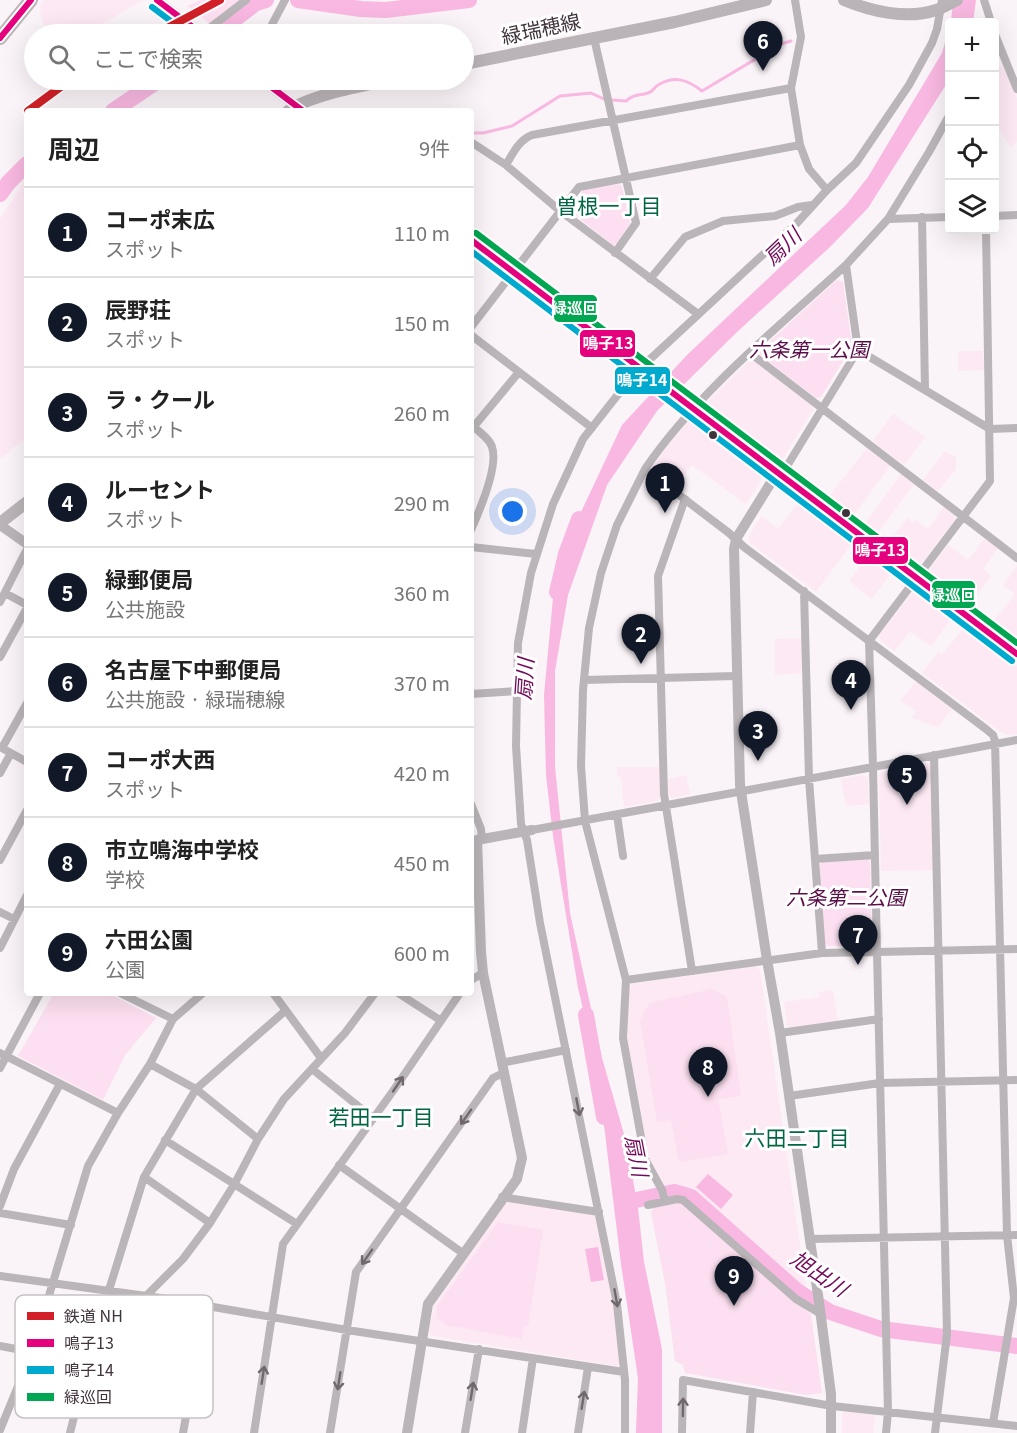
<!DOCTYPE html>
<html lang="ja">
<meta charset="utf-8">
<style>
body{margin:0;font-family:Georgia,"Noto Sans JP",serif;background:#f6f6f6;color:#222}
.controls{position:absolute;right:18px;top:18px;display:grid;overflow:hidden;border-radius:6px;box-shadow:0 6px 24px #0002}
.controls button{width:54px;height:54px;display:grid;place-items:center;padding:0;border:0;border-bottom:2px solid #e0e0e0;background:#fff;color:#222;font:30px sans-serif}
.you{position:absolute;left:513px;top:512px;width:21px;height:21px;margin:-15px;border:4px solid #fff;border-radius:50%;background:#1a73e8;box-shadow:0 0 0 9px #1a73e833}
.badge{display:grid;place-items:center;width:39px;height:39px;border-radius:50%;background:#111827;color:#fff;font-size:20px;font-weight:700}
.pin{position:absolute;translate:-50% -50px;filter:drop-shadow(0 2px 3px #0008)}
.pin::after{content:'';position:absolute;top:32px;width:21px;height:18px;background:inherit;clip-path:polygon(0 0,100% 0,50% 100%)}
.list{margin:0;padding:0;list-style:none}
h2{display:flex;justify-content:space-between;align-items:center;height:78px;margin:0;padding:0 24px;font-size:26px}
h2 small{font-size:20px;font-weight:400;color:#767676}
.list li{display:grid;grid-template-columns:39px 1fr auto;gap:18px;align-items:center;box-sizing:border-box;height:90px;padding:0 24px;border-top:2px solid #e0e0e0}
.list b{display:block;font-size:22px;white-space:nowrap}
.list p{margin:0;font-size:20px;white-space:nowrap;color:#767676}
.list em{font-size:20px;font-style:normal;color:#767676}
.icon{flex:none;width:33px;height:33px;fill:none;stroke:currentColor;stroke-width:2;stroke-linecap:round;stroke-linejoin:round}
.map{position:relative;flex:none;width:1017px;height:1433px;overflow:hidden}
.search{position:absolute;background:#fff;box-shadow:0 6px 24px #0002;left:24px;top:24px;width:450px;height:66px;display:flex;align-items:center;gap:15px;box-sizing:border-box;padding:0 21px;border-radius:33px;color:#767676;font-size:22px}
.panel{position:absolute;background:#fff;box-shadow:0 6px 24px #0002;left:24px;top:108px;width:450px;height:888px;border-radius:6px}
.map>svg:first-child{display:block}
.built{fill:#fde9f4}
.green{fill:#fcdff0}
.water{fill:#f8b8e1}
.pier{fill:#faf3f7}
.lines{fill:none;stroke-linecap:round;stroke-linejoin:round}
.stream{stroke:#f8b8e1;stroke-width:3}
.river{stroke:#f8b8e1;stroke-width:16}
.minor{stroke:#bab5b8;stroke-width:8}
.tertiary{stroke:#bab5b8;stroke-width:10}
.secondary{stroke:#bab3b7;stroke-width:12}
.trunk{stroke:#bcb5b8;stroke-width:14}
.bus-1-casing{stroke:#fff;stroke-width:10}
.bus-2-casing{stroke:#fff;stroke-width:10}
.bus-3-casing{stroke:#fff;stroke-width:10}
.bus-1{stroke:#e5007d;stroke-width:6}
.bus-2{stroke:#00a9ce;stroke-width:6}
.bus-3{stroke:#00a651;stroke-width:6}
.rail-1-casing{stroke:#fff;stroke-width:12}
.rail-1{stroke:#d12027;stroke-width:8}
.oneway{stroke:#71686e}
.bus-dot{fill:#40343c;stroke:#fff;stroke-width:2}
.labels{text-anchor:middle;stroke-width:6;stroke-linejoin:round;paint-order:stroke}
.street-label{font-size:20px;fill:#40343c;stroke:#fff}
.park-label{font-size:20px;font-style:italic;fill:#5a0e47;stroke:#fff}
.neighbourhood-label{font-size:21px;fill:#026643;stroke:#fff}
.water-label{font-size:21px;font-style:italic;fill:#720959;stroke:#fff}
.key{fill:#fff;stroke:#c6c2c4;stroke-width:1.5}
.key-label{font-size:16px;fill:#40343c}
.line-badge{stroke:#fff;stroke-width:2}
.badge-label{font-size:16px;text-anchor:middle;font-weight:bold;fill:#fff}
</style>
<div class="map">
<svg width="1017" height="1433" viewBox="0 0 1017 1433">
<rect width="100%" height="100%" fill="#faf3f7"/>
<!-- built -->
<path class="built" d="M44,0H141V1L85,34H47L40,12L41,4Z
M1004,66L1017,99V141L1011,147L995,124L994,69Z
M27,178V438L15,446L2,458L0,456V219Z
M958,351H983L984,370L958,371Z
M753,361L812,406L813,410L783,458L779,460L709,405V400L748,362Z
M893,414L925,437L904,465L873,441Z
M690,419L761,473L762,478L746,504L692,465L675,486L653,470V465Z
M867,448L890,466L853,516L828,498Z
M945,451L956,458V469L938,491L923,480Z
M901,474L914,484L877,534L864,525Z
M799,502L853,542L816,592L750,543L749,536L761,516L778,529Z
M944,507L954,515L955,520L921,564H916L888,543L907,518L913,523L915,520L928,529Z
M985,538L998,548L983,569L991,576L969,605L929,575V570L948,545L968,560Z
M869,555L892,572L872,599L849,581Z
M1017,566V637L1015,640L993,622L1015,594L1003,585Z
M917,591L952,618L931,646L910,631L894,651L880,640L879,635L913,592Z
M964,627L1017,667V734L1008,735L1001,732L922,673L938,652L942,655Z
M802,638L803,673L775,675V639Z
M916,681L952,709L938,727L912,718L916,711L901,700Z
M927,763L931,766L933,870L881,871L879,775L881,772Z
M617,767H660V797L657,801L624,807L621,777L617,776Z
M686,775L690,794L672,798L668,794V779Z
M864,775L868,778L869,804L846,806L841,779Z
M755,966L760,970L807,1294L797,1288L697,1196L680,1189H666L649,1157L627,1037L629,990L632,984Z
M833,990L838,1021L791,1028L787,1025L784,1002L820,997L819,992Z
M510,1202L595,1215L610,1280L621,1362L617,1366L432,1336L429,1332L434,1306L505,1204Z
M846,1412L875,1414L873,1433H842V1414Z"/>
<!-- green -->
<path class="green" d="M201,0H243L215,22L209,23L187,6Z
M619,184L622,186L630,223L617,244L613,245L570,211L571,206L583,190Z
M837,280L843,282L852,346L821,397L816,398L760,355L759,351Z
M867,858L870,862L872,943L869,946H828L825,944L819,865L823,862Z
M712,989L727,997L741,1096L718,1099L728,1154L679,1162L671,1120L657,1122L640,1021L649,1003Z
M54,993H108L156,1018L125,1055L103,1100L18,1056Z
M668,1203H683L789,1297L811,1314L822,1393L806,1395L685,1373L683,1365L675,1361L665,1283L651,1213L654,1206Z
M498,1222L543,1230L528,1327L524,1326L522,1339L446,1325L437,1318V1306Z"/>
<!-- water -->
<path class="water" d="M953,0H976L973,22H951Z
M949,29V80L868,208L831,246L736,333L657,411L607,485L568,595L555,671V767L570,913L602,1058L626,1141L638,1208L644,1262L662,1349V1433H636L638,1378L621,1264L597,1068L578,988L553,836L546,775L544,695L553,598L581,512L622,425L687,355L846,205L868,177L942,53Z
M708,1174L733,1195L721,1209L696,1187Z
M598,1247L604,1280L591,1282L585,1249Z"/>
<!-- pier -->
<path class="pier" d="M666,374L685,388L669,403L651,389Z"/>
<g class="lines">
<!-- stream -->
<path class="stream" d="M613,100L626,101C634,94 638,96 648,93C653,92 654,87 658,85C675,75 688,80 702,91L781,44L791,41
M471,133H483L512,126L560,96L591,93L604,99"/>
<!-- river -->
<path class="river" d="M298,0L361,9L386,10L469,0
M216,34L256,3L266,0
M113,111L159,80
M0,194L8,183L27,164
M557,592L566,554L579,519
M586,1015L604,1117
M622,1203L674,1192L691,1197L797,1291L830,1312L881,1329L1017,1346"/>
<!-- minor -->
<path class="minor" d="M795,0L801,37L791,88L800,145L809,169L827,190
M984,0L991,22
M994,32L1017,89
M202,34L246,0
M267,34L285,0
M594,38L636,223L615,253
M471,142L506,165L559,210L698,314
M506,165C513,153 519,140 532,135L791,88
M994,216L1017,215
M922,217L925,389
M888,219L950,217
M846,265L888,219L929,152L950,114
M650,279L685,237L723,221L775,216L798,207L812,205
M471,327L579,187L800,145
M471,335L592,428
M750,353L1017,558
M471,430L519,372
M645,469C697,393 778,327 846,265L858,350L990,429L1017,428
M779,474L787,466L858,350
M685,499L658,576L664,794L692,971
M471,530C479,512 499,466 492,447C490,439 479,432 473,426
M471,547L536,554
M804,591L809,779L822,953
M5,593L27,605
M0,602L27,549
M0,657L27,608
M584,680L736,676
M471,694L517,691
M1017,740L873,767L877,952L1017,949
M0,747L27,762
M2,748L27,703
M934,755L947,1334L935,1433
M0,773L11,753
M471,804L481,829L482,839
M617,815L623,856
M532,830L873,767L869,641L990,481L986,230
M815,859L875,855
M0,860L27,810
M0,912L14,919
M0,948L27,895
M471,980L483,973
M626,980L822,953L877,952L888,1412L886,1433
M120,993L173,1019
M273,993L321,1058
M398,993L440,1020
M780,1033L879,1019
M0,1053L118,1113
M501,1063L566,1050
M150,1064L196,1089L258,1139
M0,1068L40,993
M312,1069L373,1118
M789,1096L880,1083L1017,1080
M165,1140L297,1224
M339,1165L464,1254
M144,1177L210,1223
M502,1197L599,1212
M665,1201L662,1190L645,1159L623,1038L626,980L585,821L581,766L583,690L589,628L601,573L617,525L645,469L729,533L744,547L986,729L993,735L995,741L1007,1235L1014,1298L993,1423
M648,1205L677,1199L683,1200L796,1299L821,1314
M0,1206L14,1169L60,1084
M0,1213L71,1225
M810,1239L1017,1235
M0,1276L161,1298L347,1330L624,1372
M109,1290L144,1177L196,1089L285,1011
M0,1346L32,1352
M83,1381L189,1400
M0,1430L32,1352L88,1166L118,1113L150,1064L173,1019L203,993
M70,1433L87,1365L145,1297L183,1259L210,1223L235,1183L258,1139L284,1099L345,1033L375,993
M183,1433L206,1307
M254,1433L283,1244L393,1091L460,993
M330,1433L356,1272L493,1078L503,1073
M465,1433L479,1349
M522,1433L533,1358
M578,1433L588,1367
M625,1433V1380L617,1304L540,923L527,840L521,824L516,746L517,691L518,643L531,573L553,504L583,439L627,383L647,362L797,223L827,190L856,163L909,85L932,43L937,29L942,0
M682,1433L683,1380L832,1406L1017,1426
M750,1433L753,1392"/>
<!-- tertiary -->
<path class="tertiary" d="M157,0L202,34
M262,80L303,111
M471,240L1017,654
M779,474L770,484L736,539L734,549L740,785L767,960L780,1033L819,1302L831,1394V1433
M0,525L27,544
M407,1433L428,1304L517,1179L522,1158L483,973L481,952L477,840L532,830"/>
<!-- secondary -->
<path class="secondary" d="M844,0C870,11 907,20 936,10C943,8 950,3 957,0
M464,64L675,22L766,0
M288,111C310,95 362,86 390,80
M0,523L27,502"/>
<!-- trunk -->
<path class="trunk" d="M0,38L31,0"/>
<!-- bus-1 casing -->
<g class="bus-1-casing">
<path id="bus-1" d="M157,0L202,34
M0,38L31,0
M262,80L303,111
M471,240L1017,654"/>
</g>
<!-- bus-2 casing -->
<g class="bus-2-casing">
<path id="bus-2" d="M152,7L188,34
M471,251L1012,661"/>
</g>
<!-- bus-3 casing -->
<g class="bus-3-casing">
<path id="bus-3" d="M476,233L1017,643"/>
</g>
<!-- bus-1 -->
<use href="#bus-1" class="bus-1"/>
<!-- bus-2 -->
<use href="#bus-2" class="bus-2"/>
<!-- bus-3 -->
<use href="#bus-3" class="bus-3"/>
<!-- rail-1 casing -->
<g class="rail-1-casing">
<path id="rail-1" d="M156,34L220,0
M28,111L70,80"/>
</g>
<!-- rail-1 -->
<use href="#rail-1" class="rail-1"/>
</g>
<!-- one-way arrows -->
<defs><path id="oneway-shaft" d="M-6 0H5M1.5-3L5.5 0L1.5 3" fill="none" stroke-width="1.6" stroke-linecap="round" stroke-linejoin="round" transform="scale(1.5)"/></defs>
<g class="oneway">
<use href="#oneway-shaft" transform="translate(398 1084) rotate(-56)"/>
<use href="#oneway-shaft" transform="translate(578 1107) rotate(79)"/>
<use href="#oneway-shaft" transform="translate(466 1117) rotate(125)"/>
<use href="#oneway-shaft" transform="translate(367 1257) rotate(125)"/>
<use href="#oneway-shaft" transform="translate(616 1298) rotate(80)"/>
<use href="#oneway-shaft" transform="translate(263 1375) rotate(-81)"/>
<use href="#oneway-shaft" transform="translate(339 1381) rotate(99)"/>
<use href="#oneway-shaft" transform="translate(472 1391) rotate(-81)"/>
<use href="#oneway-shaft" transform="translate(583 1400) rotate(-81)"/>
<use href="#oneway-shaft" transform="translate(683 1407) rotate(-89)"/>
</g>
<!-- markers -->
<g class="bus-dot">
<circle cx="713" cy="435" r="5"/>
<circle cx="846" cy="513" r="5"/>
</g>
<g class="labels">
<!-- street labels -->
<g class="street-label">
<text transform="translate(541 29) rotate(-12)" y="7">緑瑞穂線</text>
</g>
<!-- park labels -->
<g class="park-label">
<text x="809" y="357">六条第一公園</text>
<text x="846" y="905">六条第二公園</text>
</g>
<!-- neighbourhood labels -->
<g class="neighbourhood-label">
<text x="609" y="214">曽根一丁目</text>
<text x="381" y="1125">若田一丁目</text>
<text x="797" y="1146">六田二丁目</text>
</g>
<!-- water labels -->
<g class="water-label">
<text transform="translate(783 247) rotate(-44)" y="7">扇川</text>
<text transform="translate(525 679) rotate(-86)" y="7">扇川</text>
<text transform="translate(636 1156) rotate(79)" y="7">扇川</text>
<text transform="translate(819 1274) rotate(34)" y="7">旭出川</text>
</g>
</g>
<!-- legend -->
<rect x="15" y="1295" width="198" height="123" rx="9" class="key"/>
<rect x="27" y="1312" width="27" height="8" fill="#d12027"/>
<rect x="27" y="1339" width="27" height="8" fill="#e5007d"/>
<rect x="27" y="1366" width="27" height="8" fill="#00a9ce"/>
<rect x="27" y="1393" width="27" height="8" fill="#00a651"/>
<g class="key-label">
<text x="64" y="1322">鉄道 NH</text>
<text x="64" y="1349">鳴子13</text>
<text x="64" y="1376">鳴子14</text>
<text x="64" y="1403">緑巡回</text>
</g>
<g class="line-badge">
<rect x="553" y="294" width="45" height="29" rx="6" fill="#00a651"/>
<rect x="579" y="329" width="57" height="29" rx="6" fill="#e5007d"/>
<rect x="614" y="366" width="57" height="29" rx="6" fill="#00a9ce"/>
<rect x="852" y="536" width="57" height="29" rx="6" fill="#e5007d"/>
<rect x="931" y="580" width="45" height="29" rx="6" fill="#00a651"/>
</g>
<g class="badge-label">
<text x="575" y="314">緑巡回</text>
<text x="608" y="349">鳴子13</text>
<text x="642" y="386">鳴子14</text>
<text x="880" y="556">鳴子13</text>
<text x="953" y="601">緑巡回</text>
</g>
</svg>
<div class="controls">
<button>+</button>
<button>−</button>
<button><svg class="icon" aria-label="locate" viewBox="0 0 24 24"><circle cx="12" cy="12" r="6"/><path d="M12 2v4M12 18v4M2 12h4M18 12h4"/></svg></button>
<button><svg class="icon" aria-label="layers" viewBox="0 0 24 24"><path d="M12 4l9 5-9 5-9-5zM3 14l9 5 9-5"/></svg></button>
</div>
<div class="you"></div>
<div class="pin badge" style="left:665px;top:513px">1</div>
<div class="pin badge" style="left:641px;top:664px">2</div>
<div class="pin badge" style="left:758px;top:761px">3</div>
<div class="pin badge" style="left:851px;top:710px">4</div>
<div class="pin badge" style="left:907px;top:805px">5</div>
<div class="pin badge" style="left:763px;top:71px">6</div>
<div class="pin badge" style="left:858px;top:965px">7</div>
<div class="pin badge" style="left:708px;top:1097px">8</div>
<div class="pin badge" style="left:734px;top:1306px">9</div>
<div class="search"><svg class="icon" aria-label="search" viewBox="0 0 24 24"><circle cx="10" cy="10" r="6"/><path d="M15 15l6 6"/></svg>ここで検索</div>
<section class="panel">
<h2>周辺<small>9件</small></h2>
<ul class="list">
<li><span class="badge">1</span><div><b>コーポ末広</b><p>スポット</p></div><em>110 m</em></li>
<li><span class="badge">2</span><div><b>辰野荘</b><p>スポット</p></div><em>150 m</em></li>
<li><span class="badge">3</span><div><b>ラ・クール</b><p>スポット</p></div><em>260 m</em></li>
<li><span class="badge">4</span><div><b>ルーセント</b><p>スポット</p></div><em>290 m</em></li>
<li><span class="badge">5</span><div><b>緑郵便局</b><p>公共施設</p></div><em>360 m</em></li>
<li><span class="badge">6</span><div><b>名古屋下中郵便局</b><p>公共施設 · 緑瑞穂線</p></div><em>370 m</em></li>
<li><span class="badge">7</span><div><b>コーポ大西</b><p>スポット</p></div><em>420 m</em></li>
<li><span class="badge">8</span><div><b>市立鳴海中学校</b><p>学校</p></div><em>450 m</em></li>
<li><span class="badge">9</span><div><b>六田公園</b><p>公園</p></div><em>600 m</em></li>
</ul>
</section>
</div>
